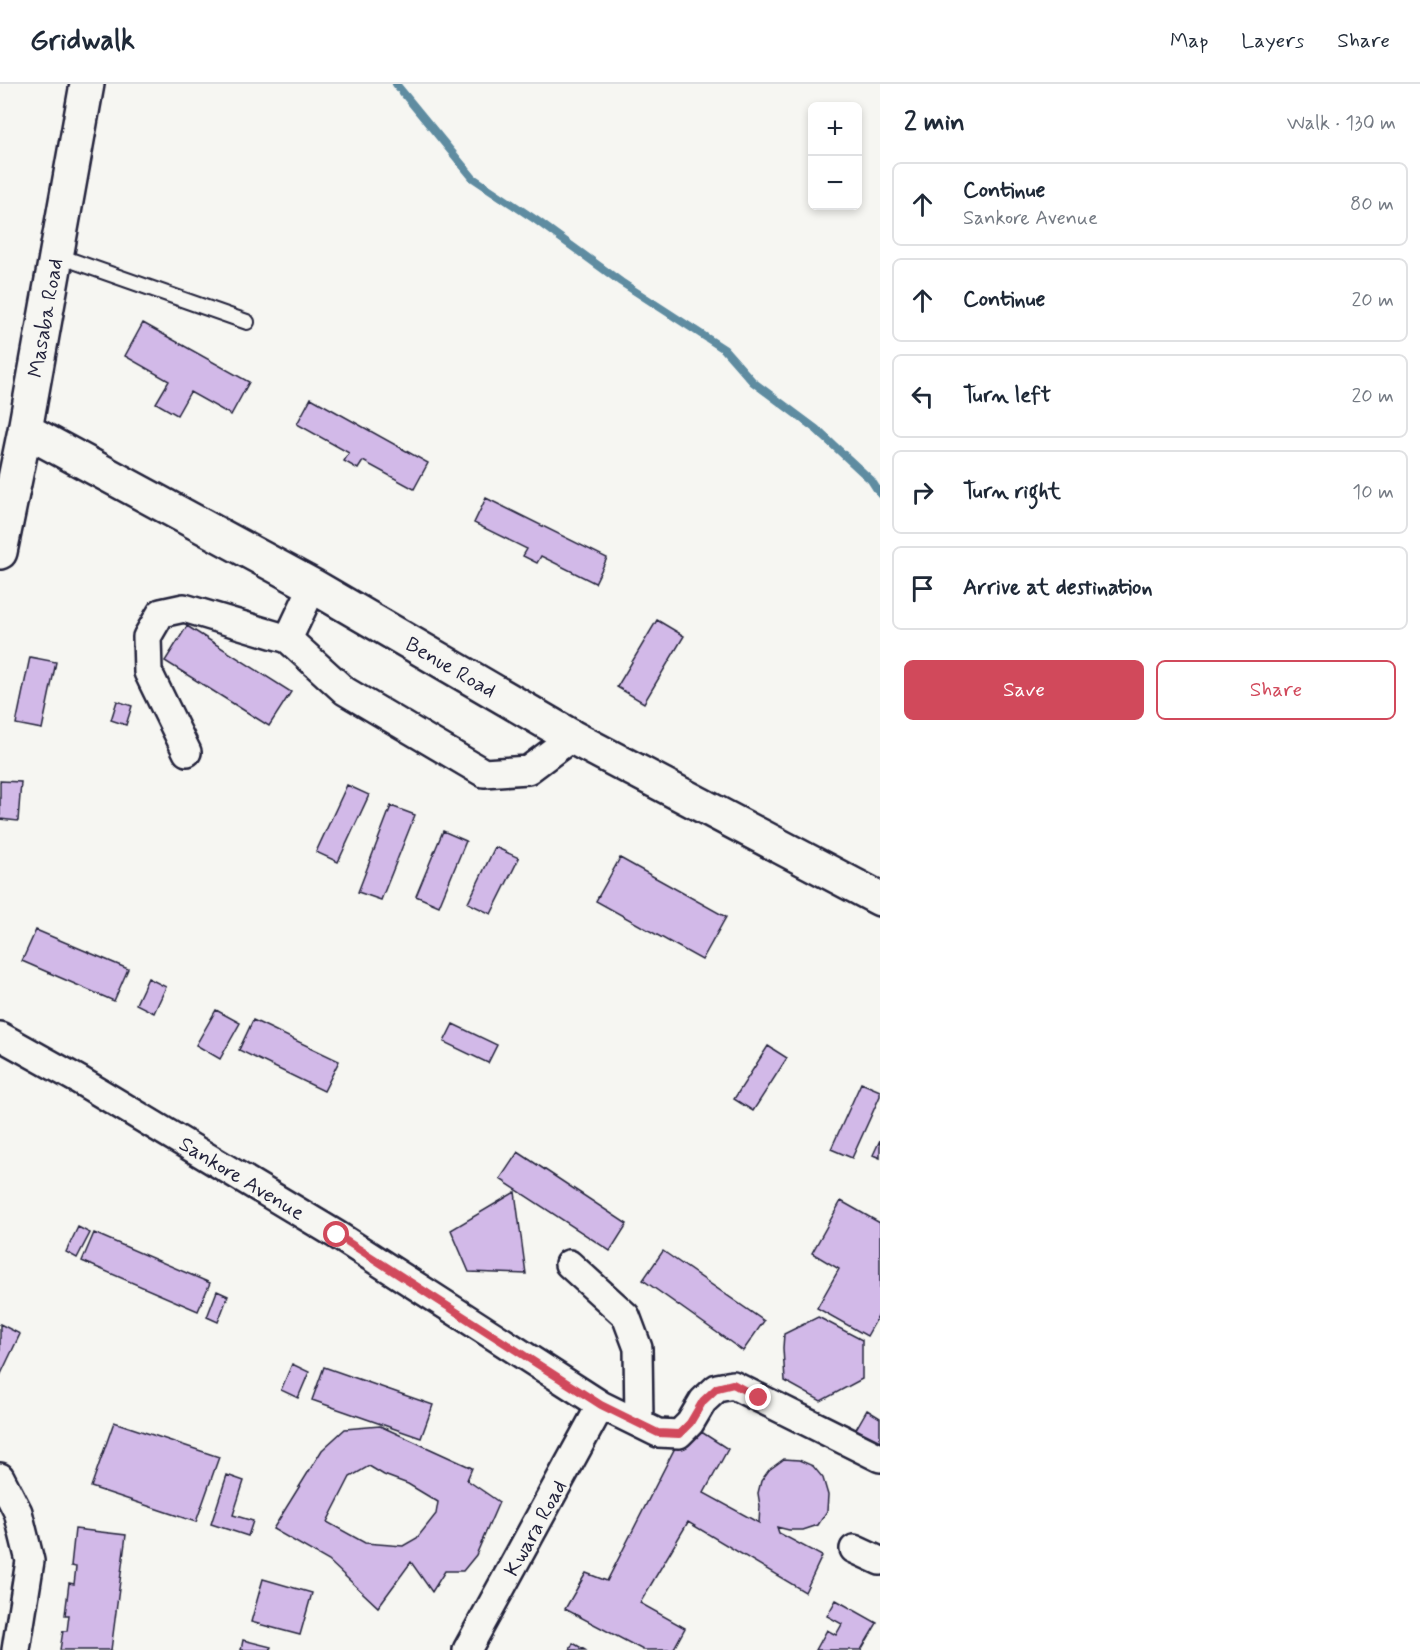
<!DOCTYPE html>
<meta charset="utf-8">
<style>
body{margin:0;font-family:Mynerve,sans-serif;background:#f2f2f3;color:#1f2937}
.controls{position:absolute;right:18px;top:18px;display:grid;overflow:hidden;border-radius:9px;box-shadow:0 3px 9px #0003}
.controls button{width:54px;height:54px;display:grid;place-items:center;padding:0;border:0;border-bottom:2px solid #e0e1e3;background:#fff;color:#1f2937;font:30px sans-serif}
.stop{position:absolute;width:18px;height:18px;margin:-14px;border:4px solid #d1495b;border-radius:50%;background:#fff}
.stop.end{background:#d1495b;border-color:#fff;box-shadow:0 2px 6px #0008}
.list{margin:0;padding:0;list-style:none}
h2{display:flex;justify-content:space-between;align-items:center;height:78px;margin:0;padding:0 24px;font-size:26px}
h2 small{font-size:20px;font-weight:400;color:#747a83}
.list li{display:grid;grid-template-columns:39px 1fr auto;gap:18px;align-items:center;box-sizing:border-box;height:84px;margin:0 12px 12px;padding:0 12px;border:2px solid #e0e1e3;border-radius:9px}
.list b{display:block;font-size:22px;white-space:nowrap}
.list p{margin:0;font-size:20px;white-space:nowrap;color:#747a83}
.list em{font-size:20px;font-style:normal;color:#747a83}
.actions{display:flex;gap:12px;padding:18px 24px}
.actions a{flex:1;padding:14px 0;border:2px solid #d1495b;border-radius:9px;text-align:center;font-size:21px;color:#d1495b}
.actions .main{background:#d1495b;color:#fff}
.icon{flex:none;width:33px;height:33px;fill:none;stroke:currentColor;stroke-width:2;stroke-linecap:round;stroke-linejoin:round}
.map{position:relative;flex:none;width:880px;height:1566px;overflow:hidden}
header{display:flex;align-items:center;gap:36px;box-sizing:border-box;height:84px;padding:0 30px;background:#fff;border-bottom:2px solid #e0e1e3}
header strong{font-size:28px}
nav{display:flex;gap:33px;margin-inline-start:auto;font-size:21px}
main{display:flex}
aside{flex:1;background:#fff}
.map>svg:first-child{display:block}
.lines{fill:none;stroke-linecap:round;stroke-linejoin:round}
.stream{stroke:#5e8ca1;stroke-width:8}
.building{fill:#d2b9e8;stroke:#22223b;stroke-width:1.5;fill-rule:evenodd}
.service-casing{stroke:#22223b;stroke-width:18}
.minor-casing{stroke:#22223b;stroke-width:32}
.tertiary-casing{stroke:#22223b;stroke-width:38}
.service{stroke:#f6f6f2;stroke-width:14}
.minor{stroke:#f6f6f2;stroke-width:27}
.tertiary{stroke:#f6f6f2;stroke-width:33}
.route{stroke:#d1495b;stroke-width:8}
.labels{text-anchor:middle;stroke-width:6;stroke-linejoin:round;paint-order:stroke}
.street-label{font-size:21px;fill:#22223b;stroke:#f6f6f2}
</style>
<header>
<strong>Gridwalk</strong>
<nav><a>Map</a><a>Layers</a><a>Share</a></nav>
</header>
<main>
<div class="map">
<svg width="880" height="1566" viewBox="0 0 880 1566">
<rect width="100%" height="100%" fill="#f6f6f2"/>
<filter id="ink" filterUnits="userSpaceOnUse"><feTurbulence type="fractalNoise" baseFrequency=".0167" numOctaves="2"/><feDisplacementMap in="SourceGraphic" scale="12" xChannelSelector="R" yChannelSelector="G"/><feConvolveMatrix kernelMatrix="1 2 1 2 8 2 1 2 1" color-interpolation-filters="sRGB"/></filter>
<g filter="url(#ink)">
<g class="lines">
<!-- stream -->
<path class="stream" d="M396,0L473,94L536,136L621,198L724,265L753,298L816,345L871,396L880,410"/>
</g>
<!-- building -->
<path class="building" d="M143,239L249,298L231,331L190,308L177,331L156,319L169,297L125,272Z
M311,314L428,379L414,405L363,377L358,385L344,377L349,369L297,340Z
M486,414L607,474L595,499L541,472L537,479L523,472L527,465L474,439Z
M657,536L684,552L644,619L617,603Z
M187,542L291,608L269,642L165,577Z
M30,573L56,578L42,645L16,640Z
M117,617L132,622L126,641L111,636Z
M0,697L21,698L18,737L0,735Z
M347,701L369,711L338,778L316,768Z
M391,722L415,731L381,816L358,808Z
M443,747L466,757L439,822L416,812Z
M495,763L519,774L491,830L468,819Z
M620,774L726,833L702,876L596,817Z
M36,846L128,885L114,917L22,877Z
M148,894L166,903L154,929L136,920Z
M216,926L240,939L220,975L196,961Z
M253,936L339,977L324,1007L239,966Z
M453,940L497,961L488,979L444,958Z
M768,962L787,974L753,1027L734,1015Z
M861,999L880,1007V1012L852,1074L831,1065Z
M880,1056V1074L873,1071Z
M518,1068L627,1140L610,1167L500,1095Z
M515,1108L526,1190L469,1188L451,1146Z
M841,1117L880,1139V1229L867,1252L817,1224L839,1185L812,1169Z
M78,1143L90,1149L77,1174L66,1168Z
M94,1149L210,1199L198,1227L82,1177Z
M663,1167L764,1237L743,1267L643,1196Z
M217,1207L228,1212L218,1238L207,1233Z
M818,1233L862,1256V1295L821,1317L785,1297L783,1264L784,1250Z
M0,1240L20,1250L0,1292Z
M292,1280L309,1288L298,1314L281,1306Z
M324,1283L433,1321L421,1354L312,1316Z
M867,1326L880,1334V1369L852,1352Z
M114,1338L219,1373L196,1438L91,1403Z
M380,1342L472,1384L467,1396L499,1418L476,1471L463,1487H445L432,1508L411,1478L378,1523L329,1477L273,1445L322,1366L345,1345ZM369,1382L384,1391L408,1400L438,1418L436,1430L417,1454L403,1462L365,1459L327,1438L350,1393Z
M703,1349L728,1365L704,1409L759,1439L760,1422L758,1409L761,1397L769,1386L784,1375L799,1376L813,1382L823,1394L828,1411L827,1427L818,1441L803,1446H789L777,1443L779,1449L822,1472L805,1508L688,1438L640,1519L685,1544L673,1566H643L565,1525L586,1489L607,1497L681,1352Z
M227,1391L244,1397L233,1431L253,1437L248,1452L211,1440Z
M75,1445L126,1451L111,1566H60L63,1547H67L69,1531H65L69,1499L74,1500L76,1483L71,1482Z
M263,1495L312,1509L300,1551L251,1538Z
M836,1516L877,1539L861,1566H816L827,1546L836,1551L842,1540L827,1532Z
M243,1556L271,1563L270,1566H241Z
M573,1559L585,1566H570Z"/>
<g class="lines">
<!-- service casing -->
<g class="service-casing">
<path id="service" d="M56,171L247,238"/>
</g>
<!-- minor casing -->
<g class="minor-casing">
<path id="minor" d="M313,502L288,555L345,607L484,689L528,686L572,653
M187,668L148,588L147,553L161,529L184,524L288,555
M0,952L79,996L337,1151L601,1321L658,1349L679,1350L690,1339L703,1317L717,1304L733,1301L880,1374
M569,1180L626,1232L638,1264L639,1338
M0,1393L18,1428L30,1477L16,1566
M854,1465L880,1477
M467,1566L601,1321"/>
</g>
<!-- tertiary casing -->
<g class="tertiary-casing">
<path id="tertiary" d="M25,346L313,502L572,653L880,815
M0,468L25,346L87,0"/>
</g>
<!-- service -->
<use href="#service" class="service"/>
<!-- minor -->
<use href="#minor" class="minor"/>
<!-- tertiary -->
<use href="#tertiary" class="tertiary"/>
</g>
</g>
<g class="lines" filter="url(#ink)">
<!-- route -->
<path class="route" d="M337,1151L601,1321L658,1349L679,1350L690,1339L703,1317L717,1304L733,1300L759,1314"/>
</g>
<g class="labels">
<!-- street labels -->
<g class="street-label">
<text transform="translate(45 234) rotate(-80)" y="7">Masaba Road</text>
<text transform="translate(451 583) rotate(30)" y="7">Benue Road</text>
<text transform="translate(242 1094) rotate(31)" y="7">Sankore Avenue</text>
<text transform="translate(535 1444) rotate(-61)" y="7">Kwara Road</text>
</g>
</g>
</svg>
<div class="controls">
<button>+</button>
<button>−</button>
</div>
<div class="stop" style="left:337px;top:1151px"></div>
<div class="stop end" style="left:759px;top:1314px"></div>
</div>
<aside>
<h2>2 min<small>Walk · 130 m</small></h2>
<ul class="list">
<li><svg class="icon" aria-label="ahead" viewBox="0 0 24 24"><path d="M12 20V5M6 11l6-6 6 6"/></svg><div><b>Continue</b><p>Sankore Avenue</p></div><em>80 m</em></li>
<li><svg class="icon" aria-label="ahead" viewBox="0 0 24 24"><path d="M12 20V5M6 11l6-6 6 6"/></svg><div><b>Continue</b></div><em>20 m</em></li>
<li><svg class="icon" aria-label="left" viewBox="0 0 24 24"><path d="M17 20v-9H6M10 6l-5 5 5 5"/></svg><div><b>Turn left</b></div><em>20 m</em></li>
<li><svg class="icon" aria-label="right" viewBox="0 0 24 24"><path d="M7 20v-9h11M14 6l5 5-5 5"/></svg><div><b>Turn right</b></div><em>10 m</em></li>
<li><svg class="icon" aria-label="arrive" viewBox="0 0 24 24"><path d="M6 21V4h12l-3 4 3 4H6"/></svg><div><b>Arrive at destination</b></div></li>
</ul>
<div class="actions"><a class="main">Save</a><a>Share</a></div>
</aside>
</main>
